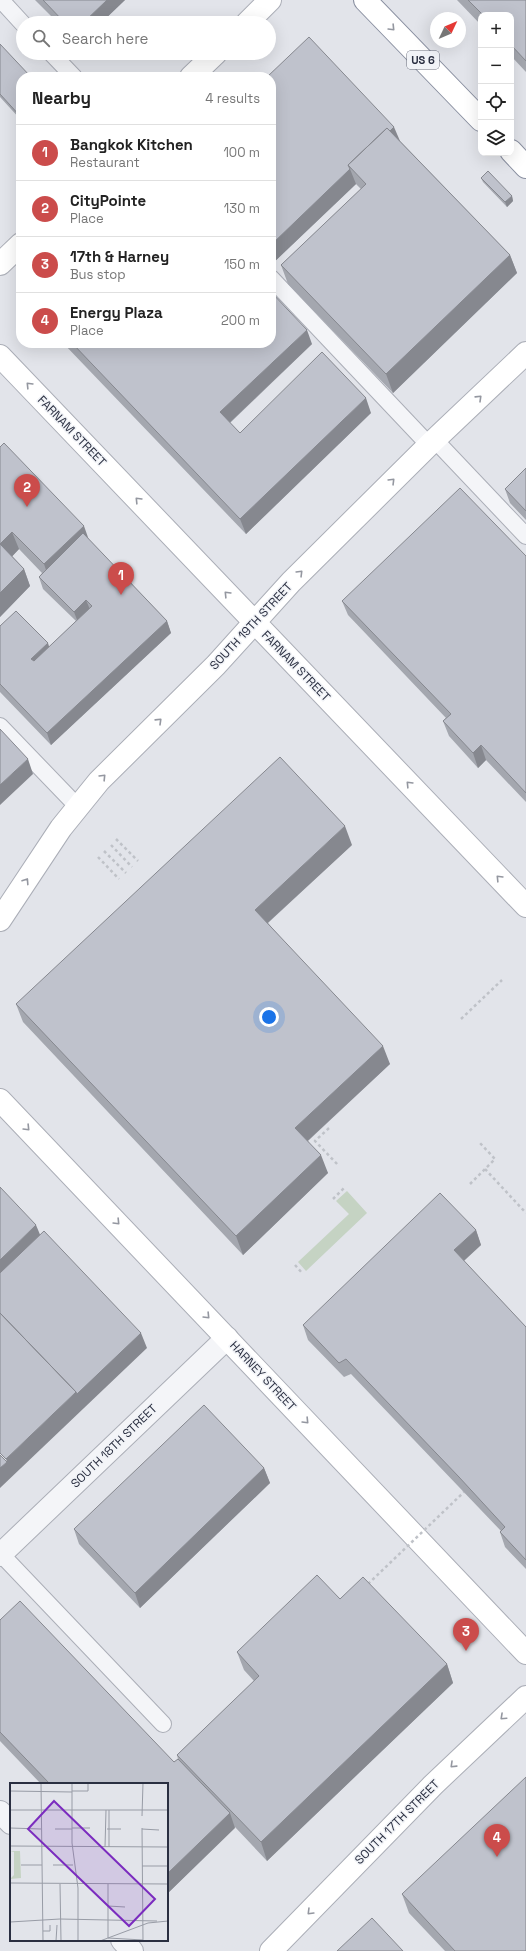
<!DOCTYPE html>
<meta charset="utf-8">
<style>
body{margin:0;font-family:"Space Grotesk",sans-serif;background:#f6f6f6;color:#222}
.controls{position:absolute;right:12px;top:12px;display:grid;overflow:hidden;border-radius:8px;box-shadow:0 4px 16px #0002}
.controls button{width:36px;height:36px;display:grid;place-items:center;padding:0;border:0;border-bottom:1px solid #e0e0e0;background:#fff;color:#222;font:20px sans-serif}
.compass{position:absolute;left:430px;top:12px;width:36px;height:36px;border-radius:50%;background:#fff;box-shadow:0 4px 16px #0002;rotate:46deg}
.you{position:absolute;left:269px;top:1017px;width:14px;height:14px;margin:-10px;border:3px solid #fff;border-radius:50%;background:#1a73e8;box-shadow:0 0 0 6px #1a73e833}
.badge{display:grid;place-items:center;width:26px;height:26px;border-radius:50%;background:#cb4c4b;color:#fff;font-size:13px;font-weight:700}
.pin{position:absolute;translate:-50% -33px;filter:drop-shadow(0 1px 2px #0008)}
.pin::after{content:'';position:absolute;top:21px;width:14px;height:12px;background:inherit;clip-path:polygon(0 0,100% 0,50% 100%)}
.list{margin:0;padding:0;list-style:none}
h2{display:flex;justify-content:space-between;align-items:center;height:52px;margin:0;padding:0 16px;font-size:17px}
h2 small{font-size:13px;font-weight:400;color:#767676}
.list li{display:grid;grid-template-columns:26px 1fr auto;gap:12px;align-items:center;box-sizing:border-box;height:56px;padding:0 16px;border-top:1px solid #e0e0e0}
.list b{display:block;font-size:15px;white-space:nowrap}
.list p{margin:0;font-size:13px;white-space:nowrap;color:#767676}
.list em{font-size:13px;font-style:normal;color:#767676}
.icon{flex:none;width:22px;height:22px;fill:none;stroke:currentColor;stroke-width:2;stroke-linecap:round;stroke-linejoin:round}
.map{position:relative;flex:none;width:526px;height:1951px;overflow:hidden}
.search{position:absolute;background:#fff;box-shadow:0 4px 16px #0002;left:16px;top:16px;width:260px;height:44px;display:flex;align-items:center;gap:10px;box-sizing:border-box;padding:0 14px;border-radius:22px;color:#767676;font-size:15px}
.panel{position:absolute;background:#fff;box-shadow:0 4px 16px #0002;left:16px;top:72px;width:260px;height:276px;border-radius:16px}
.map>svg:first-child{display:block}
.green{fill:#c5d3c3}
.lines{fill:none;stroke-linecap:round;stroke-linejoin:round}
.lane-casing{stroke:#abaeb7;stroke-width:18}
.street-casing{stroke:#abaeb7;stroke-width:24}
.secondary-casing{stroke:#abaeb7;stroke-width:24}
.highway-casing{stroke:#898fa0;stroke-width:24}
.path{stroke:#bfc2c8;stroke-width:2.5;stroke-dasharray:3 3;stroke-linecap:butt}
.lane{stroke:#f4f5f8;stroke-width:16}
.street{stroke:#f4f5f8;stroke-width:22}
.secondary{stroke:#fff;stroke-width:22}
.highway{stroke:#fff;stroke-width:22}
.path-bridge{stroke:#bfc2c8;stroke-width:2.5;stroke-dasharray:3 3;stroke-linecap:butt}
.wall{fill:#a4a7af}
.shaded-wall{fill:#86888f}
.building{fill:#bfc2cc;stroke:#86888f}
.oneway{stroke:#9497a0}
.labels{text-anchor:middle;stroke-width:3;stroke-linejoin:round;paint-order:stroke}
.shield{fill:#f1f3f7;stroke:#666a78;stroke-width:1}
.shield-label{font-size:11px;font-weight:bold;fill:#2a2f41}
.street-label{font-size:12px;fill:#2a2f41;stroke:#f1f3f7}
.inset-road{fill:none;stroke:#989ca6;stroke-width:1}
.view{fill:#7b2cbf;fill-opacity:0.15;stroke:#7b2cbf;stroke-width:2}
.inset-edge{fill:none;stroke:#2a2f41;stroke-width:2}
</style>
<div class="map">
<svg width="526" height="1951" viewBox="0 0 526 1951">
<rect width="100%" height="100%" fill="#e2e4ea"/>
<!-- green -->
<path class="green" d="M347,1191L367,1213L306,1271L298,1262L349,1214L336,1201Z"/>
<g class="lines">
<!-- lane casing -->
<g class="lane-casing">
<path id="lane" d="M1,0L23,24
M51,53L74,77
M271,278L429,445
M435,440L526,536
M0,726L77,806
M1,1554L163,1724"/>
</g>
<!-- street casing -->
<g class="street-casing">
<path id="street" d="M0,1555L227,1338
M0,1812L11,1823
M122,1940L132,1951"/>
</g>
<!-- secondary casing -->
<g class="secondary-casing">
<path id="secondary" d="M247,23L270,0
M191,77L216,53
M0,264L21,244
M0,356L526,906
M0,920L61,828L99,781L216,665L291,582L429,445L526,353
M0,1100L526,1653
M271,1951L433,1785L526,1697"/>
</g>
<!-- highway casing -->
<g class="highway-casing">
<path id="highway" d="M365,0L481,120
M511,151L526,167"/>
</g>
<!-- path -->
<path class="path" d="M116,839L138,861
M111,845L132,867
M104,851L126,873
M98,857L119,879
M461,1019L502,980
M329,1128L315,1141L339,1166
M485,1169L526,1213
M470,1184L495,1159L479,1142
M333,1199L344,1188
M295,1265L303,1274"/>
<!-- lane -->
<use href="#lane" class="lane"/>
<!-- street -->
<use href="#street" class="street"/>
<!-- secondary -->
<use href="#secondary" class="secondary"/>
<!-- highway -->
<use href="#highway" class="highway"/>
<!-- path-bridge -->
<path class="path-bridge" d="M368,1584L464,1492"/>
</g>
<!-- wall -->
<path class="wall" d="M35,0H125L101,23H58Z
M457,0H526V72L511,56V15H481V25Z
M0,44L21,77V120L0,97Z
M271,77L399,140L510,255L517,273L393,393L288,284L281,265L361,189L356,184L271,265Z
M481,178L512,196L513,201L507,207L483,182Z
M63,343H271L312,344L230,423L240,433L371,413L246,534Z
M0,447L167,621L171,633L51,745L0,692V626L49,647L76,621L43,589L39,577L42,573L19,549L12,556L24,569L30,586L0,617Z
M526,468V520L510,503L505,489Z
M526,556V802L486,760L478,768L449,736L443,721L446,718L348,615L342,601Z
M352,845L268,923L390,1064L308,1141L328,1173L243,1255L23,1022L16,1004Z
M476,1230L481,1245L464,1261L526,1327V1569L505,1547L500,1532L501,1531L351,1374L344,1377L308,1340L303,1325Z
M264,1468L270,1483L140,1608L79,1544L74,1529Z
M340,1599L447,1664L453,1683L267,1861L235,1827L167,1894V1784H41L0,1741V1620L174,1762L178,1759L177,1755L254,1681L244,1670L237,1652Z
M402,1894L526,1951H445L409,1913Z"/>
<!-- shaded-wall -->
<path class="shaded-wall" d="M107,0H125L101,23H83Z
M78,18L80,23H73Z
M394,127L400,141L351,168Z
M350,169L356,184L271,265V245Z
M512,196L513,201L507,207L505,202Z
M510,255L517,273L393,393L386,374Z
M307,330L312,344L225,427L220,412Z
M366,398L371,413L246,534L240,519Z
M84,526L90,543L50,582L44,564Z
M12,532L19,549L7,562L0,544Z
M24,569L30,586L0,617V593Z
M86,600L91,612L79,625L74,612Z
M167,621L171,633L51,745L47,733Z
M48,643L52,656L36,671L31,659Z
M481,745L486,760L478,768L473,753Z
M28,759L33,774L0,805V785Z
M345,826L352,845L262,928L255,910Z
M383,1046L390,1064L302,1146L295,1128Z
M321,1155L328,1173L243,1255L236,1236Z
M36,1225L41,1237L0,1277V1260Z
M476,1230L481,1245L459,1265L454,1250Z
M141,1333L147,1348L0,1488V1468L7,1462L6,1459L76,1392Z
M264,1468L270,1483L140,1608L135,1593Z
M447,1664L453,1683L267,1861L261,1842Z
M230,1813L235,1828L167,1894V1874Z"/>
<!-- building -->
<path class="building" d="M43,0H107L83,23L78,18L73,23H65Z
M468,0H526V61L511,45V15H483Z
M309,37L394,127L390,131L387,128L348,165L350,169L271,245V77H267Z
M0,44L31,77H21V117L0,94Z
M387,128L510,255L386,374L281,265L366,184L348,165Z
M488,171L512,196L505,202L481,178Z
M271,292L307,330L220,412L240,433L322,352L366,398L240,519L72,343H271Z
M4,443L84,526L44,564L12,532L0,544L24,569L0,593V447Z
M526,468V511L505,489Z
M460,488L526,556V793L481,745L473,753L443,721L451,714L342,601Z
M83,533L167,621L47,733L0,684V626L16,611L48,643L31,659L34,661L92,606L86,600L74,612L39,577Z
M0,729L28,759L0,785Z
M280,757L345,826L255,910L383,1046L295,1128L321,1155L236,1236L16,1004Z
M0,1187L36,1225L0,1260Z
M440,1193L476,1230L454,1250L526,1327V1560L500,1532L505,1527L459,1477L346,1359L339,1363L303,1325Z
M44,1231L141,1333L77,1394L76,1392L0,1313V1273Z
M0,1313L76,1392L6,1459L0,1453Z
M204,1405L264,1468L135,1593L74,1529Z
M0,1455L7,1462L0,1468Z
M317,1575L340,1599L363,1577L447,1664L261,1842L177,1755L259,1676L237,1652Z
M20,1601L174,1762L178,1759L230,1813L167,1874V1784H50L0,1732V1620Z
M526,1777V1951H455L402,1894Z
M372,1918L403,1951H337Z"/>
<!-- one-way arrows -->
<defs><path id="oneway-chevron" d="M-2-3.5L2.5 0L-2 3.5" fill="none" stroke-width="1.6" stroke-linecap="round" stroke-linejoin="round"/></defs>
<g class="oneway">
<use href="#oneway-chevron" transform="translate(392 28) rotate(46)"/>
<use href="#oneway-chevron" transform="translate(29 385) rotate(-134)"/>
<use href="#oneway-chevron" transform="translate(479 398) rotate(-44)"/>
<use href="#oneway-chevron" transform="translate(392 481) rotate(-45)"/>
<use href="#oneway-chevron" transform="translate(138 500) rotate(-134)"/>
<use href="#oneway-chevron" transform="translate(300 573) rotate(-45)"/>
<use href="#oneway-chevron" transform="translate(227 594) rotate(-134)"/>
<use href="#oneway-chevron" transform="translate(159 721) rotate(-44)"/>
<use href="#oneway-chevron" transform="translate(103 777) rotate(-46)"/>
<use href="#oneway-chevron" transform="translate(409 784) rotate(-134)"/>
<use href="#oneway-chevron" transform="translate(499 878) rotate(-134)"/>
<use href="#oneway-chevron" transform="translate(26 881) rotate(-57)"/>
<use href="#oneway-chevron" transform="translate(27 1128) rotate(46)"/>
<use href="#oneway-chevron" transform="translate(117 1222) rotate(46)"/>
<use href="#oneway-chevron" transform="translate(207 1316) rotate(46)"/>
<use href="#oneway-chevron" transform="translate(306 1421) rotate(46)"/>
<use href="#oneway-chevron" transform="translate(503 1717) rotate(137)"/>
<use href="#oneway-chevron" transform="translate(453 1765) rotate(136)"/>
<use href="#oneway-chevron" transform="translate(310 1912) rotate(135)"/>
</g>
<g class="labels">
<!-- shield labels -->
<rect class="shield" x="407" y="51" width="32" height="18" rx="3"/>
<g class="shield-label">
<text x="423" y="64">US 6</text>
</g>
<!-- street labels -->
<g class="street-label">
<text transform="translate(72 431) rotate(46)" y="4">FARNAM STREET</text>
<text transform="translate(251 626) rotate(-47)" y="4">SOUTH 19TH STREET</text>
<text transform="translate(296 666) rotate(46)" y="4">FARNAM STREET</text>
<text transform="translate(263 1376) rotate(47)" y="4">HARNEY STREET</text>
<text transform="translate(114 1446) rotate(-44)" y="4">SOUTH 18TH STREET</text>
<text transform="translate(397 1822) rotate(-45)" y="4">SOUTH 17TH STREET</text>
</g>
</g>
<!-- overview -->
<g transform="translate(10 1783)">
<rect width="158" height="158" fill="#e2e4ea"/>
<path d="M0,68H10L11,95L0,96L4,92V69Z" fill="#c5d3c3"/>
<path class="inset-road" d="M31,0L33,158M62,0V60L68,105V158M0,8L62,9M62,8H78V0M0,27H158M132,33L133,0M0,45L31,46M62,45H80M132,45L133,158M45,46H62M97,46H111M132,46L149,47M0,63L158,64M95,64L96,27M99,64V27M11,82H32M43,82H63M132,83H158M0,100L158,101M50,101L51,158M98,101V155L133,157M98,123L115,124M0,139L50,136L147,138M33,148H40V142M46,158L47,142M90,158L138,140L158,138"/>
<path class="view" d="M44,18L145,116L119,143L18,46Z"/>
<rect width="158" height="158" class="inset-edge"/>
</g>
</svg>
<div class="controls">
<button>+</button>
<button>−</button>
<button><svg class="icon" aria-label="locate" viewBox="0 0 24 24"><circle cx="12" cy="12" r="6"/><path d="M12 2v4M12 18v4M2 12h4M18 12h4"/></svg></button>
<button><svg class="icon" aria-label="layers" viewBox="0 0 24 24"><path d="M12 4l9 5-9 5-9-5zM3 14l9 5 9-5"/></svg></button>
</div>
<svg class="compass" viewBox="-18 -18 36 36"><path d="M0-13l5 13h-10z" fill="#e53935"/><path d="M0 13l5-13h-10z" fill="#767676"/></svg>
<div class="you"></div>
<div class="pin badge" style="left:121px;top:595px">1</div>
<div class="pin badge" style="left:27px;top:507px">2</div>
<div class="pin badge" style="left:466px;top:1651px">3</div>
<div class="pin badge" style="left:497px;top:1857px">4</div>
<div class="search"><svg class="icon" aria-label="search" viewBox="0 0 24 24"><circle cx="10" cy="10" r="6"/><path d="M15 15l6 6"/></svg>Search here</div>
<section class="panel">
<h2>Nearby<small>4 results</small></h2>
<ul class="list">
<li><span class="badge">1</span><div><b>Bangkok Kitchen</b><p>Restaurant</p></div><em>100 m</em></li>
<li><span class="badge">2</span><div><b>CityPointe</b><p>Place</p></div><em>130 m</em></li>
<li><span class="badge">3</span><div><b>17th &amp; Harney</b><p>Bus stop</p></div><em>150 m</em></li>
<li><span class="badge">4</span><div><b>Energy Plaza</b><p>Place</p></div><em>200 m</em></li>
</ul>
</section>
</div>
